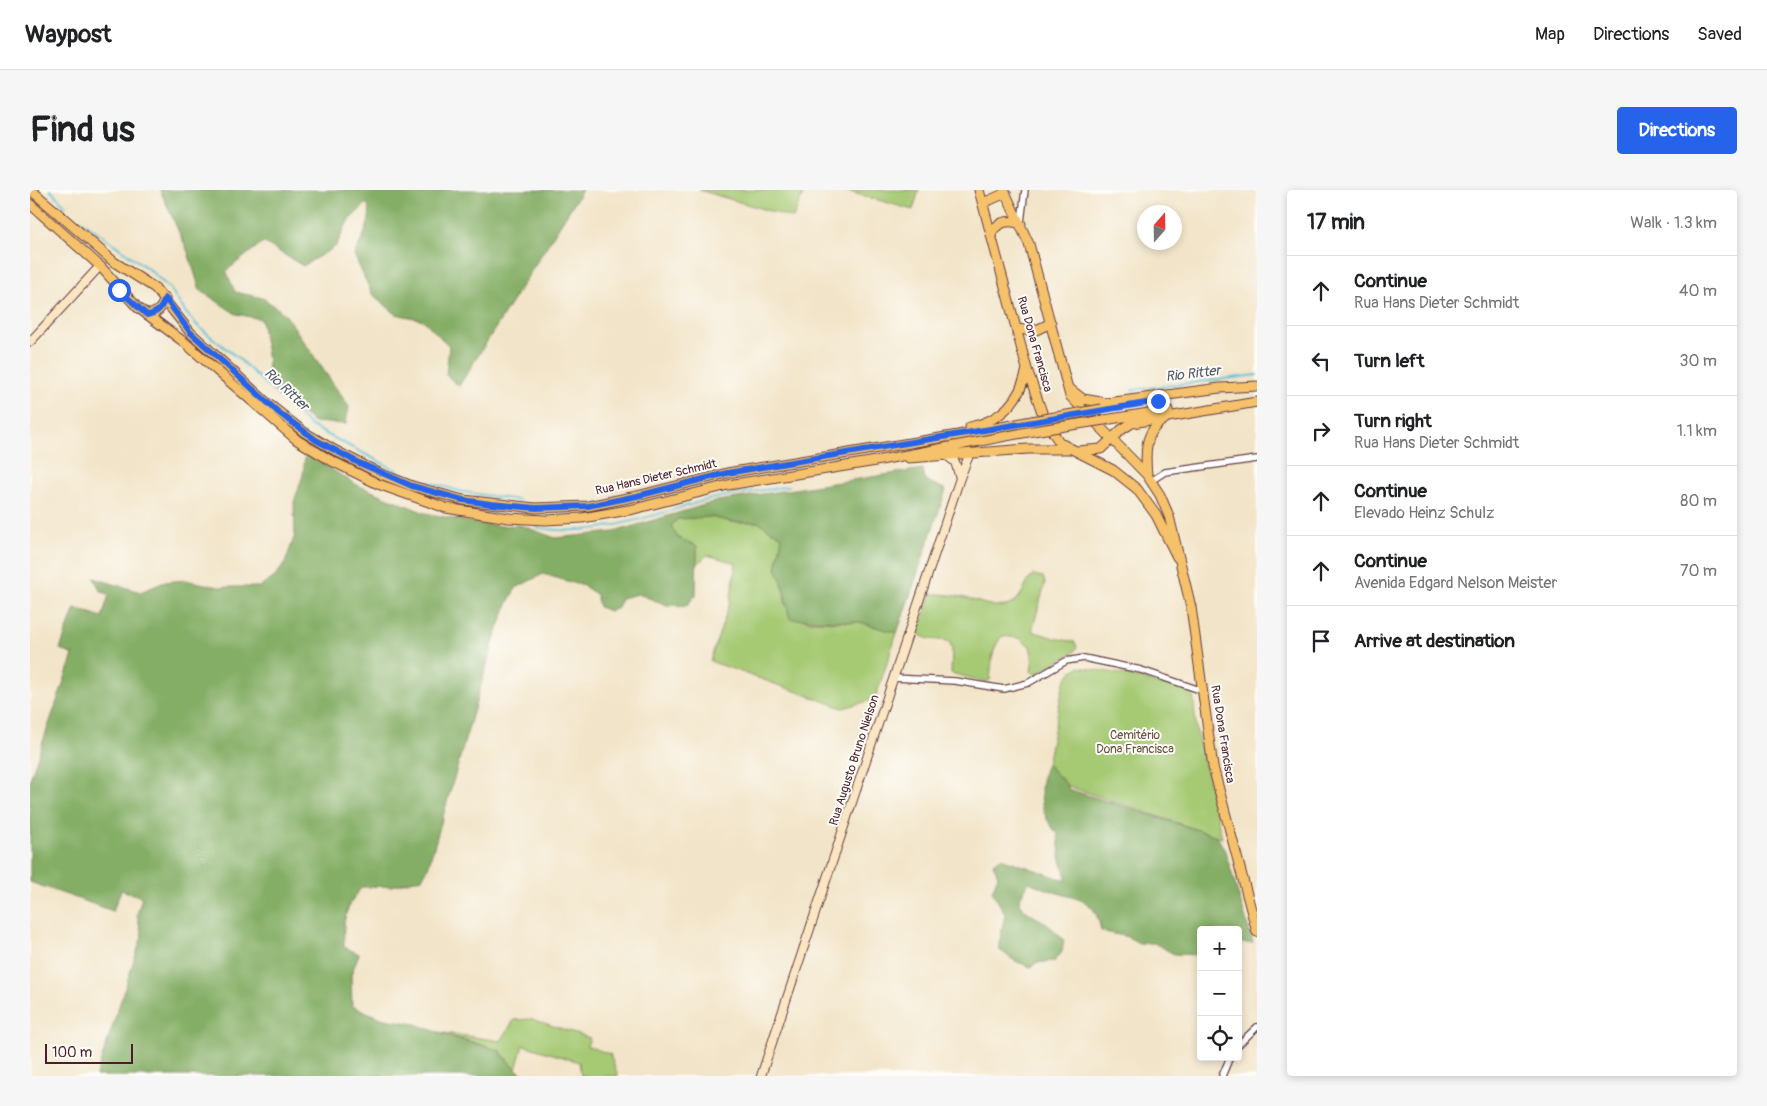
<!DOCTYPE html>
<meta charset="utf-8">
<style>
body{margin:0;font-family:Pangolin,sans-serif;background:#f6f6f6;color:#202124}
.controls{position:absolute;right:15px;bottom:15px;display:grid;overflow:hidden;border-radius:5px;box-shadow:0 2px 8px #0003}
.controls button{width:45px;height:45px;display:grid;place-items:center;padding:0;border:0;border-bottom:1px solid #e0e0e0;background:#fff;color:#202124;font:25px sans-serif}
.compass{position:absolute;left:1107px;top:15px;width:45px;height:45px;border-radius:50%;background:#fff;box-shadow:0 2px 8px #0003;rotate:20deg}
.scale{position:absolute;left:15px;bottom:12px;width:88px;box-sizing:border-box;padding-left:5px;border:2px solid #4a1f2b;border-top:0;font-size:14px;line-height:18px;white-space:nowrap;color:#4a1f2b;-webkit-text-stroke:4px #fdfcf7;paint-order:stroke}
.stop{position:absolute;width:15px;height:15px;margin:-11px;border:4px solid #2563eb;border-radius:50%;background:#fff}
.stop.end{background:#2563eb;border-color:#fff;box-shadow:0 1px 5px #0008}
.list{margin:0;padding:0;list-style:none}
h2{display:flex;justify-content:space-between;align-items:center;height:65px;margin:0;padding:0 20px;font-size:21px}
h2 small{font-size:16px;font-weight:400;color:#757577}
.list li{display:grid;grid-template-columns:32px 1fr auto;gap:15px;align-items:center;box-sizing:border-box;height:70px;padding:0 20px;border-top:1px solid #e0e0e0}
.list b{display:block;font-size:19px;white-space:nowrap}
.list p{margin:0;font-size:16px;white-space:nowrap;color:#757577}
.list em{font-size:16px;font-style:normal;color:#757577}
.icon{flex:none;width:28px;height:28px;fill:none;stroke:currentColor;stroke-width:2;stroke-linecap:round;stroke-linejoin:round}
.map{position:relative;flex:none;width:1227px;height:886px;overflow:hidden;border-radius:5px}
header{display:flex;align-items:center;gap:30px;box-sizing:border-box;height:70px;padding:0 25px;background:#fff;border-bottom:1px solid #e0e0e0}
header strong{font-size:24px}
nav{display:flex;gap:28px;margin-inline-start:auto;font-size:18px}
.intro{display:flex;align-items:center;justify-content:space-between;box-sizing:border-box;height:120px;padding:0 30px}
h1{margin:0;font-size:35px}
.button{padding:12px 22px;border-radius:5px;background:#2563eb;color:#fff;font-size:18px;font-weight:700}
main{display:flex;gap:30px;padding:0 30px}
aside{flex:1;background:#fff;border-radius:5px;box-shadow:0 2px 8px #0003}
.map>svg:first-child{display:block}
.green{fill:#a6c973;stroke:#78744f}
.forest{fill:#84ad65;stroke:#676648}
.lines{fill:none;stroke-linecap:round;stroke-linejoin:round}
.stream{stroke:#58bdd6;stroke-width:2}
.minor-casing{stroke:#633d43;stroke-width:8}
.secondary-casing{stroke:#633d43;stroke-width:10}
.primary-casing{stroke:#633d43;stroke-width:11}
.minor{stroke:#fff;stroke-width:5.5}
.secondary{stroke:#fbe6c4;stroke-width:8}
.primary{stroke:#f5c16b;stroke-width:9}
.primary-bridge-casing{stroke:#633d43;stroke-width:11;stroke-linecap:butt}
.primary-bridge{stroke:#f5c16b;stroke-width:9}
.route{stroke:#2563eb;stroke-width:6}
.labels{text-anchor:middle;stroke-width:4;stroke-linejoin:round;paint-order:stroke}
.street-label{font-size:12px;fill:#4a1f2b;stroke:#fdfcf7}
.park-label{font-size:12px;fill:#665241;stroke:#fdfcf7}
.water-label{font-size:14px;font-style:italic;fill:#4f5667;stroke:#fdfcf7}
</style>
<header>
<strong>Waypost</strong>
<nav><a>Map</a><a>Directions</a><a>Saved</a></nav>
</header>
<div class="intro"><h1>Find us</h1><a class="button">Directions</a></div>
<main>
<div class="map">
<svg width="1227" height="886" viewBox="0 0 1227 886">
<rect width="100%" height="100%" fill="#fdfcf7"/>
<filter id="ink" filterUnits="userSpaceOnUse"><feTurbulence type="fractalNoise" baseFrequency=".02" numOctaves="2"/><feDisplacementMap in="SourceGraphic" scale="10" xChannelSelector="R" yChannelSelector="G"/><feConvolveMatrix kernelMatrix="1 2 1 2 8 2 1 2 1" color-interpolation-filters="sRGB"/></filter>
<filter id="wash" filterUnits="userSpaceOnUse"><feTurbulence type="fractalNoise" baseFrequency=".0096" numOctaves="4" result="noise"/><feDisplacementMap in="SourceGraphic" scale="20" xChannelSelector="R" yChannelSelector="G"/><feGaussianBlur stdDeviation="1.12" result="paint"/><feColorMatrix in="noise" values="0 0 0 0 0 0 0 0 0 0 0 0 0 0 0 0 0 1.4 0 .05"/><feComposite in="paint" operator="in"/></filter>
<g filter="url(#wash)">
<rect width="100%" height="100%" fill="#f2e4c8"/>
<!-- green -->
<path class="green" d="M669,0H775L763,28Z
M813,0H889L883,20Z
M681,327L702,332H728L752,347L746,379L753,391L755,413L777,431L829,432L867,443L845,509L813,518L680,471L700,412L706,373L677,365L667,375V356L648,348L641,336L647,329Z
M1003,385L1013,387L1015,393L1002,441L1024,448L1045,452L1047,457L1044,462L1005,484L1001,481L1003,469L1000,456L989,448L972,446C961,459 962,473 960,490L956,492L921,483L922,457L918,451C908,449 895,451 888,443L901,404C912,404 922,405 932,407C945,410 966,420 979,415C992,410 994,394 1003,385Z
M1049,477L1097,485L1163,503L1166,538L1192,648L1038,596L1017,574L1034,492L1042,481Z
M502,829L560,848L557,856L580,864L588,886H551L549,872L493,855L486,879L469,860L408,842L471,851L484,830Z"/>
<!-- forest -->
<path class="forest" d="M130,0H552L429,196L416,185L419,156L393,130L366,124L342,104L324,65C331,51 345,28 337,13L318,31L306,56L273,76L233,52L196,81L205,102L233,108L255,124L319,217L316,234L283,232L236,192L238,171L231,129L206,124L170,100L158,62Z
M275,265L283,268L327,295L395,323L445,333L470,336L490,335L525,348L584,342L688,311L893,279L895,290L916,300L867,443L829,432L760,429C755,412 755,394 746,379L752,347L728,332H702L681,327L647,329L641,336L648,348L667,356L666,405L656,416L637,415L608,404L591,408L588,417L579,421L569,417L566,404L554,396L513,384L486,398L478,412L464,450L398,678L392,688L362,696L332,697C314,719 313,729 314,757L329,764L321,785L322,816L354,829L386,834L421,847L469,860L479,873L495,886H66L112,746L107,724L112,707L91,700L83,721L0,692V589L43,465L30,459L45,418L72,427L79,405L70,400L64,388L110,402L135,392L155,390L189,397H230L245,387L255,373L265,345L264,312L273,285Z
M1017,574L1038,596V599L1187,646L1195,661L1223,753H1208V740H1171V765L1144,764L1124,753H1109L1098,747L1071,741C1066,711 1054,711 1028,703C1018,700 1008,696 999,692L989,710C995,724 1004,725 1016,733C1022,738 1028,744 1034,750L1032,762L1025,771L1006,773L1001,777L985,771L968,759L975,724L962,701L968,686L963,673L971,668L1037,691L1030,666L1028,644C1009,626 1007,597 1017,574Z"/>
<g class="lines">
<!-- stream -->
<path class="stream" d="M20,0L36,16
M52,31L121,81L141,100L156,123L169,137L209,169L281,236L375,285L433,302L489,310
M1102,200L1227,185
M506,337C564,349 621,325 677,310C703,303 732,301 759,296"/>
</g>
</g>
<g filter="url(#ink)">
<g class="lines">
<!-- minor casing -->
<g class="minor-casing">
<path id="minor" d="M991,32L995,0
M1121,291L1135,282L1227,269
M863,488L925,491L974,499L998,493L1036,471L1054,468L1111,480L1173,501
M1208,855L1227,837
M1192,886L1200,867"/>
</g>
<!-- secondary casing -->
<g class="secondary-casing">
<path id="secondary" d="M0,152L70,76
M916,265L925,272L930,288
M731,886L930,288L940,263"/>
</g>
<!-- primary casing -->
<g class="primary-casing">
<path id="primary" d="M1,0L84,72L125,98L160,142L235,211L274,242L306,261L351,284L382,296L433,310L505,318L558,316L607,306L697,283L928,245L1002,231
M949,0L997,179L1015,231L1030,253L1083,280L1107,299L1126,325L1147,367
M974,0L999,54L1040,206L1117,285L1130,305L1139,326L1161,417L1183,577L1227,742
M953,13L976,3
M0,14L70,76L107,117L154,152L267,250L300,270L348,294L416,318L479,328L516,330L552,328L604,319L698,295L840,272L1003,241
M961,43C968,32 978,29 991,34
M117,125C128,123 132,118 135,108
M987,139L1004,141L1021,133
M1040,199L1053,209L1077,213L1190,198L1227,196
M1074,230L1138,220
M940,237C972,230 990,211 997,179
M1047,261L1071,259L1091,240L1102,233L1227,212
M879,268L998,259H1038
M1117,285C1115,264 1114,240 1135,229"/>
</g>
<!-- minor -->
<use href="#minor" class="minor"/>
<!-- secondary -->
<use href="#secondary" class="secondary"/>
<!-- primary -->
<use href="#primary" class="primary"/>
<!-- primary-bridge casing -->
<g class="primary-bridge-casing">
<path id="primary-bridge" d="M1002,231L1072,219
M1003,241L1074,230"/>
</g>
<!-- primary-bridge -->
<use href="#primary-bridge" class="primary-bridge"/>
</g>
</g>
<g class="lines" filter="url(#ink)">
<!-- route -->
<path class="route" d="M89,100L117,125C128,123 132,118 135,108L160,142L248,222L286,250L327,272L382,296L433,310L461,314L506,318L558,316L607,306L697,283L1128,211"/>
</g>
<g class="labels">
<!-- street labels -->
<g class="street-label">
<text transform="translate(1005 154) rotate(74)" y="4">Rua Dona Francisca</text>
<text transform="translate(626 287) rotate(-13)" y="4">Rua Hans Dieter Schmidt</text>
<text transform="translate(1193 544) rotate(81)" y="4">Rua Dona Francisca</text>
<text transform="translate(824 570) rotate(-72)" y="4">Rua Augusto Bruno Nielson</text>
</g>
<!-- park labels -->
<g class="park-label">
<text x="1105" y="549">Cemitério<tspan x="1105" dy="14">Dona Francisca</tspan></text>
</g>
<!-- water labels -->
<g class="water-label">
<text transform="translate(1163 183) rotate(-7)" y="5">Rio Ritter</text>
<text transform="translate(257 199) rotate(43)" y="5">Rio Ritter</text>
</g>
</g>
</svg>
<div class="controls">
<button>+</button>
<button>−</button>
<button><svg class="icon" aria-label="locate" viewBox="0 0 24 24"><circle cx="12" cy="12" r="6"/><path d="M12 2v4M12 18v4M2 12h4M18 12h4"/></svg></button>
</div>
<svg class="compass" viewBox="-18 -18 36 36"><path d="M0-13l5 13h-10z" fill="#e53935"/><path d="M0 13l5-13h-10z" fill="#757577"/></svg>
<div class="scale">100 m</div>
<div class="stop" style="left:89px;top:100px"></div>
<div class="stop end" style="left:1128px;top:211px"></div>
</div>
<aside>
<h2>17 min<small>Walk · 1.3 km</small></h2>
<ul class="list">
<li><svg class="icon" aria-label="ahead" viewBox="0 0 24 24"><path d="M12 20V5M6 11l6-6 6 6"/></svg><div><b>Continue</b><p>Rua Hans Dieter Schmidt</p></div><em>40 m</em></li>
<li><svg class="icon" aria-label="left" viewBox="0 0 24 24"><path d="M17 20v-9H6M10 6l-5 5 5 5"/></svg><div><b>Turn left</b></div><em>30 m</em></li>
<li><svg class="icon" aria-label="right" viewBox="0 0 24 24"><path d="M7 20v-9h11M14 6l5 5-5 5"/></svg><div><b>Turn right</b><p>Rua Hans Dieter Schmidt</p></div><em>1.1 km</em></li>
<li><svg class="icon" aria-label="ahead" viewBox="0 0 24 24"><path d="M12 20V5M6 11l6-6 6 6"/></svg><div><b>Continue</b><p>Elevado Heinz Schulz</p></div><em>80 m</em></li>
<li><svg class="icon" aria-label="ahead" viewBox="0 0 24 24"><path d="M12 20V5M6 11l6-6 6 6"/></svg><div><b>Continue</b><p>Avenida Edgard Nelson Meister</p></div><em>70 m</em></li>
<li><svg class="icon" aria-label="arrive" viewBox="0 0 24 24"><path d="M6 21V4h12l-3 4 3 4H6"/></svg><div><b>Arrive at destination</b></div></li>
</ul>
</aside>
</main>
